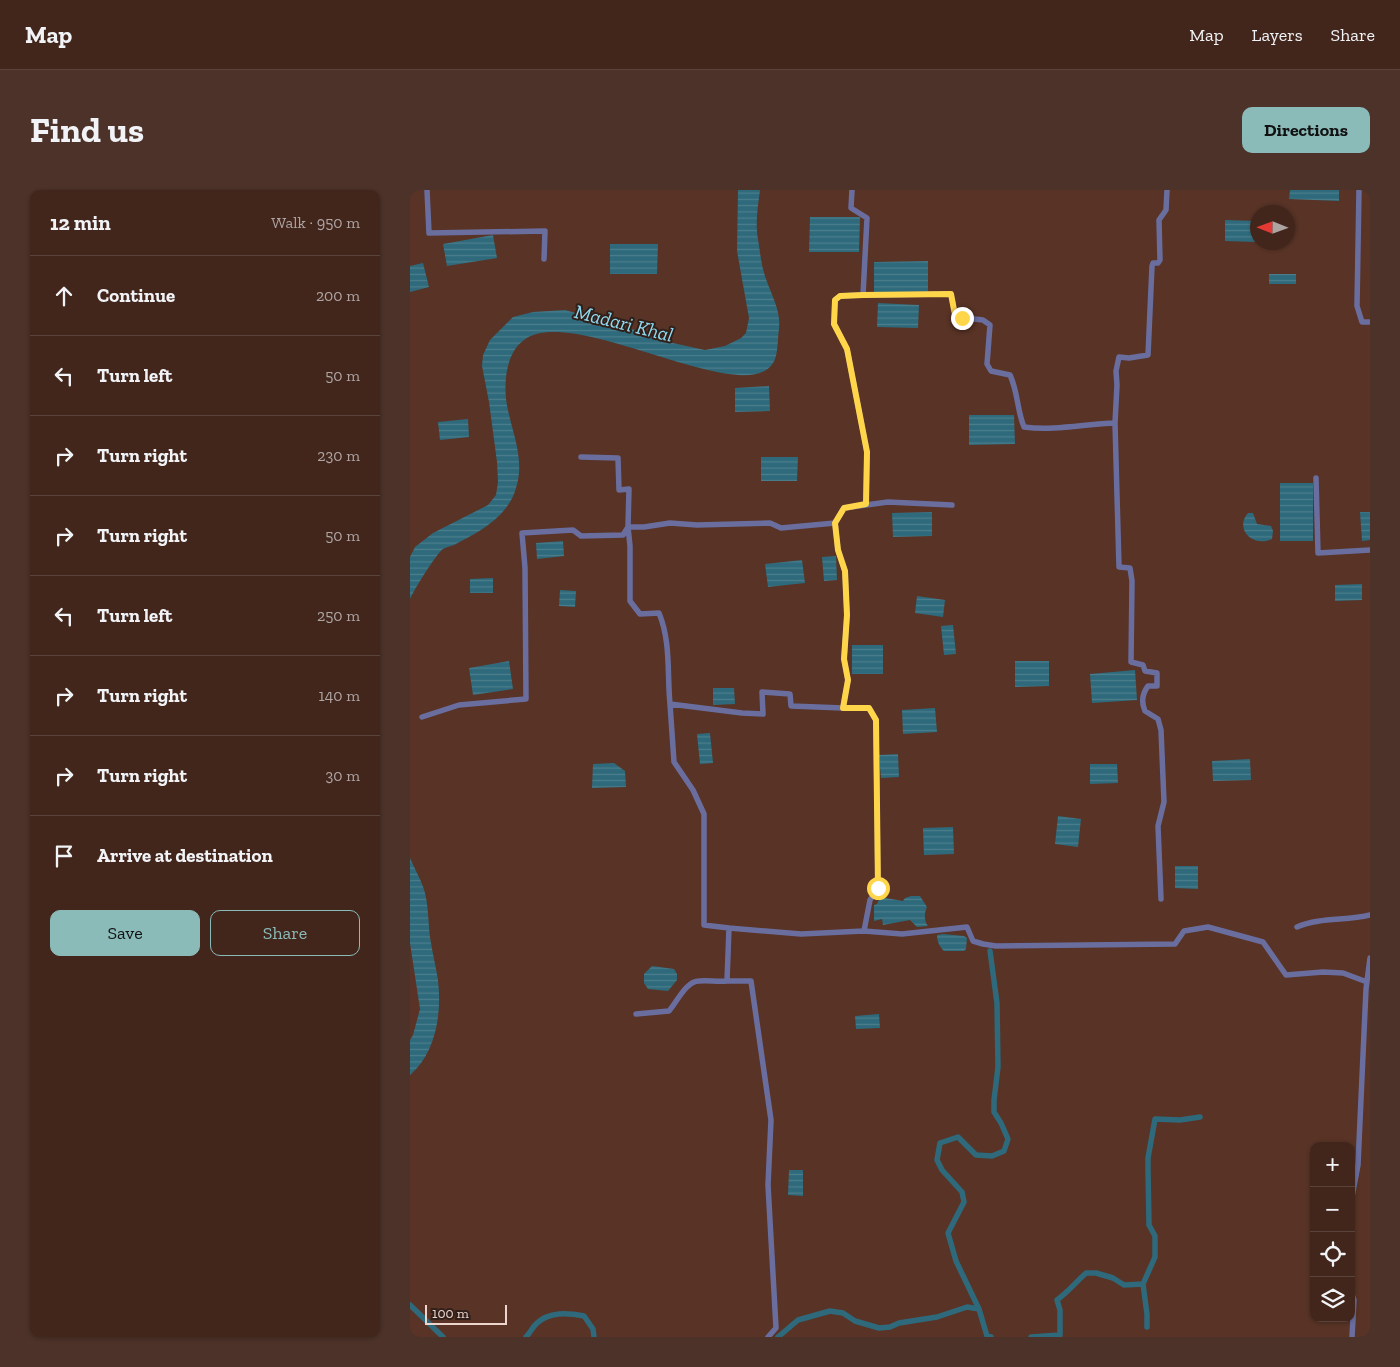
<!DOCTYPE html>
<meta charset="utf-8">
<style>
body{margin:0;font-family:"Zilla Slab",serif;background:#4c3229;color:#f1f3f6}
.controls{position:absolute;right:15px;bottom:15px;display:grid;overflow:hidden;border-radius:10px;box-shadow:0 1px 4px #0004}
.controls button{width:45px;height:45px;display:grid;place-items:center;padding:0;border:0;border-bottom:1px solid #5a433b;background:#42261c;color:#f1f3f6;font:25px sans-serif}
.compass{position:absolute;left:840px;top:15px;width:45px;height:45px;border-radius:50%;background:#42261c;box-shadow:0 1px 4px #0004;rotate:271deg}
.scale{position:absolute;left:15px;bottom:12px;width:82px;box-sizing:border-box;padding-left:5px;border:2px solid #edd4cc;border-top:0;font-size:14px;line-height:18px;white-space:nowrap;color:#edd4cc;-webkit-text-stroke:4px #31201a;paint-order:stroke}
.stop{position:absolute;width:15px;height:15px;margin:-11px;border:4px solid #ffd54a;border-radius:50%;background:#fff}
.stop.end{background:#ffd54a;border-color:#fff;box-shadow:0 1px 5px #0008}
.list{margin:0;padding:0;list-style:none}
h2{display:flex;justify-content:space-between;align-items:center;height:65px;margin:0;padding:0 20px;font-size:21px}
h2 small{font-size:16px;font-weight:400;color:#aea5a3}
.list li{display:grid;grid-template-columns:32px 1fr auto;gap:15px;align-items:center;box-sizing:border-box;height:80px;padding:0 20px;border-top:1px solid #5a433b}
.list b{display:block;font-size:19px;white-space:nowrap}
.list em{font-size:16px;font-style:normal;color:#aea5a3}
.actions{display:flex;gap:10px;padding:15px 20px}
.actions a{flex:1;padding:11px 0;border:1px solid #8bbbb9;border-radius:10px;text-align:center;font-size:18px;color:#8bbbb9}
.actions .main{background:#8bbbb9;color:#111}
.icon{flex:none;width:28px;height:28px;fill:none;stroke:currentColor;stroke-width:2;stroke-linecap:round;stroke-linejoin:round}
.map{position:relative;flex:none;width:960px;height:1147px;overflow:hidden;border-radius:10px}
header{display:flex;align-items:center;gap:30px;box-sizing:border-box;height:70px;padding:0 25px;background:#42261c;border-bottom:1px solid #5a433b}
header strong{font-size:24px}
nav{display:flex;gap:28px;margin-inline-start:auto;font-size:18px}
.intro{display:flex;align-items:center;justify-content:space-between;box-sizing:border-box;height:120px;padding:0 30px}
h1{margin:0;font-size:35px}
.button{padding:12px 22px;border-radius:10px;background:#8bbbb9;color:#111;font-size:18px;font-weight:700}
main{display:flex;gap:30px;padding:0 30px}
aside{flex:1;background:#42261c;border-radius:10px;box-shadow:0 1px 4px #0004}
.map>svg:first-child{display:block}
.water{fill:url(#water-rules)}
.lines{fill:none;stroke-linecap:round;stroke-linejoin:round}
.canal{stroke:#2e6a7b;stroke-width:5.5}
.minor{stroke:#6a6e9f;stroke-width:5.5}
.route{stroke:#ffd54a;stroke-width:6}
.labels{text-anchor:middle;stroke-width:4;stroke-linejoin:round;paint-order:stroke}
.water-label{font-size:20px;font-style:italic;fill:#90d9f0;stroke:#31201a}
</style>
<header>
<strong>Map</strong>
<nav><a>Map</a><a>Layers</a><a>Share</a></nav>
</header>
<div class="intro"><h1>Find us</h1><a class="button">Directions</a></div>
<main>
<aside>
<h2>12 min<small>Walk · 950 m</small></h2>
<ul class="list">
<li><svg class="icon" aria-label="ahead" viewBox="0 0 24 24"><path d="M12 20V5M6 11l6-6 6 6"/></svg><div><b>Continue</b></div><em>200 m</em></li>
<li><svg class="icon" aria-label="left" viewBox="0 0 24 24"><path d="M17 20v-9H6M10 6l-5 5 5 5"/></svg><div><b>Turn left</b></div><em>50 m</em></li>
<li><svg class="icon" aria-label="right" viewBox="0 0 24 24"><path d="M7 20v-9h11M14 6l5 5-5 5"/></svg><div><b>Turn right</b></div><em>230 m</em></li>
<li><svg class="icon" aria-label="right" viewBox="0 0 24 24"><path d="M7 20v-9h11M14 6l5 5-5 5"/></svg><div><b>Turn right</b></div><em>50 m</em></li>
<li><svg class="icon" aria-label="left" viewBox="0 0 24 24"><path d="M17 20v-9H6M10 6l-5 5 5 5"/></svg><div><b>Turn left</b></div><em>250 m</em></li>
<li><svg class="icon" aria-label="right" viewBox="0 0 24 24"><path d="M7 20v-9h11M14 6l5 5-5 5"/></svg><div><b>Turn right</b></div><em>140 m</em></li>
<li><svg class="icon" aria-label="right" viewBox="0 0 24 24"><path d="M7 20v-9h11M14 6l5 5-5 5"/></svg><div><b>Turn right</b></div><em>30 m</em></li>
<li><svg class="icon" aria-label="arrive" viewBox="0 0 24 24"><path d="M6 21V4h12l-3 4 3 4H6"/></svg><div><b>Arrive at destination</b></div></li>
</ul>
<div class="actions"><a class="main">Save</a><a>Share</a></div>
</aside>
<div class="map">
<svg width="960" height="1147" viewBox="0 0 960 1147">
<defs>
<pattern id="water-rules" width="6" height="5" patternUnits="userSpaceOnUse" patternTransform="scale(1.25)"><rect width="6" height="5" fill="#2e6a7b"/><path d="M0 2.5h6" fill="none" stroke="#4d7e8d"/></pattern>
</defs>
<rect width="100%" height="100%" fill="#583326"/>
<!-- water -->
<path class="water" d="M328,0H350C348,16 345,33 348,49C350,61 351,74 355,86C359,99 368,115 369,129C370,136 368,144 368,151C367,159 367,167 363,173C334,220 162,113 114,150C97,162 94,189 96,209C100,239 116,267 106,298C98,327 69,342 44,355C41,356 36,357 33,359C26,364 4,400 0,409V367L5,357L23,343L78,315L86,305L88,292L87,272L79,212L72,176L73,165L80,150L103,127L123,122L155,120L225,140L258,152L295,160L315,156L331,148L336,143L339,128L327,61Z
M880,0H929V11L879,9Z
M400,27H450L449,62H399Z
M815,30L847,31V52L815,51Z
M83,45L87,68L37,76L33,54Z
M200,54H248L247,84H200Z
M518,71V103H464V72Z
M13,73L19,97L0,102V76Z
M859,84H886V94H859Z
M468,113L509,115L508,138L467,137Z
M359,196L360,221L325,222V198Z
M559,225H604L605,254L559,255Z
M58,229L59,247L30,250L28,232Z
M351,267H388L387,291H351Z
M870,293H903V351H870Z
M522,322V346L483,347L482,323Z
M950,322H960V350L952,351Z
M838,323H843L847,334L861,336L863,341L862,349C843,358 824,339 838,323Z
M153,351L154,366L127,369L126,353Z
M426,366L427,390L414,391L412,367Z
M392,370L395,393L358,397L355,374Z
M83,388V403H60V389Z
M952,394V410L925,411V395Z
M150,400L166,401L165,417L149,416Z
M507,406L535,410L533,427L505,423Z
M543,435L546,464L534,465L531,436Z
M442,455H473V484H442Z
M99,471L103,499L63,505L59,478Z
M605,471H639V496L605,497Z
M725,480L727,510L682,513L680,484Z
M303,498H324L325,514L303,515Z
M525,518L527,542L493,544L492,520Z
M300,543L303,573L290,574L287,544Z
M488,564L489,587L471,588L469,565Z
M840,569L841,590L803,591L802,571Z
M204,573L215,581L216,597L182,598L183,574Z
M707,574L708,593L680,594V574Z
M648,626L671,629L668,657L645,654Z
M543,637L544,664L514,665L513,638Z
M0,668C5,680 12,691 15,703C19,719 18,737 21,753C23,765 26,778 28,790C32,823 26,863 0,885V850L3,845L10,819L0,753Z
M765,676H788V699L765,698Z
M501,706H510L517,717C514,723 514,731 518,736L507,737L500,730L473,735L472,729L464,731V715L467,714L470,707L493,711L495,708Z
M533,744L554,746L557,748L556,759L554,761H534C530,757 527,752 527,745Z
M242,776L264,779L267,784V790L258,801L238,799L234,793V784Z
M469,824L470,838L446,839L445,826Z
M379,980H393V1006L378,1005Z"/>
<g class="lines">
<!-- canal -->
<path class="canal" d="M733,1094L745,1067V1046L739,1035L738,980V968L745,929L770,930L790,927
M0,1115L33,1147
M569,1119L546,1071L538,1043L554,1012L552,1002L532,980L527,970L530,953L548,947L566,965L582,966L594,961L598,949L591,933L584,922V910L588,877L587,813L580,761
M116,1147C120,1143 122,1138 126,1134C139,1121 158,1123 174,1126L183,1139L184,1147
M368,1147L388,1130L420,1121L433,1123L445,1131L469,1138L480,1137L489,1133L527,1127L557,1117L569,1119L577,1146L581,1147
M621,1147L650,1145V1120L647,1110C658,1102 666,1092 676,1083H686L703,1088L714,1095L733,1094L737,1124V1137"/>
<!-- minor -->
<path class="minor" d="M17,0L19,43L135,41L134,69
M442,0L441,18L457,28L453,105L430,106L425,110L424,134L437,159L457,262L456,314
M949,0L947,116L952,132H960
M453,105L541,104L544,120L547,127L573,130L580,135L577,174L581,181L600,185C608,202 607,220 614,237C644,241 675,234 705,233L707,195L706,181L709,167L719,168L738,165L742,76L743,73H748L750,70L749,30L756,20L757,0
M705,233L709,377L720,378L722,391L721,472L733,475L735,481L747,483V496H738C732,504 731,512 735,521L748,529L751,540L754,612L748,636L751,709
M906,288L908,363L960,360
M260,514C257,483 261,452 249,423L230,424L220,411V356L218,337H234L260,333L287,335L360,333L371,338L425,333
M12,527L49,515L116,509L115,378L112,343L163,340L171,346L213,345L218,337L219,299L209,300L208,268L171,267
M887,737C910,727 936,731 960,725
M319,738L294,735V624L283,600L264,572L260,514L332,523L353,524L352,502L380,504L381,516L433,518L438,490L434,469L437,425L435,381L428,360L425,333L434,318L478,312L542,315
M454,741L492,744L557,737L563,751L573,754L586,756L765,754L774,741L798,737L853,752L876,785L913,782L933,783L957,792
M226,824L259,821C267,812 276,791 289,791C298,790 307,792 317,791
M941,1012L948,975L956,799L960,768
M941,1102L944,1110L942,1147
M358,1147L366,1138L358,995L361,930L341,791H317L319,738L391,744L454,741L460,710L468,698L466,530L459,518H433"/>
</g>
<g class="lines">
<!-- route -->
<path class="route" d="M468,698L466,530L459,518H433L438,490L434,469L437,425L435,381L428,360L425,333L434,318L456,314L457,262L437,159L424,134L425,110L430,106L453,105L541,104L545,125L552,128"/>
</g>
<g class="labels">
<!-- water labels -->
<g class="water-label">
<text transform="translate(214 133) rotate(14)" y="7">Madari Khal</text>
</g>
</g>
</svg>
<div class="controls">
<button>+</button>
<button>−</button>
<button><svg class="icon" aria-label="locate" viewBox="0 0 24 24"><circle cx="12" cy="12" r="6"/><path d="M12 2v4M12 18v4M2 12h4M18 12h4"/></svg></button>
<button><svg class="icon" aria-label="layers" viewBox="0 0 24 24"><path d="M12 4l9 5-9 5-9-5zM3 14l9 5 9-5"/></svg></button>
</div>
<svg class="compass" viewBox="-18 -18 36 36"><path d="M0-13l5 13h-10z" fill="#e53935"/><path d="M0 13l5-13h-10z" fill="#aea5a3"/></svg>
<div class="scale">100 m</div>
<div class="stop" style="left:468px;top:698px"></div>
<div class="stop end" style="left:552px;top:128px"></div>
</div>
</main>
